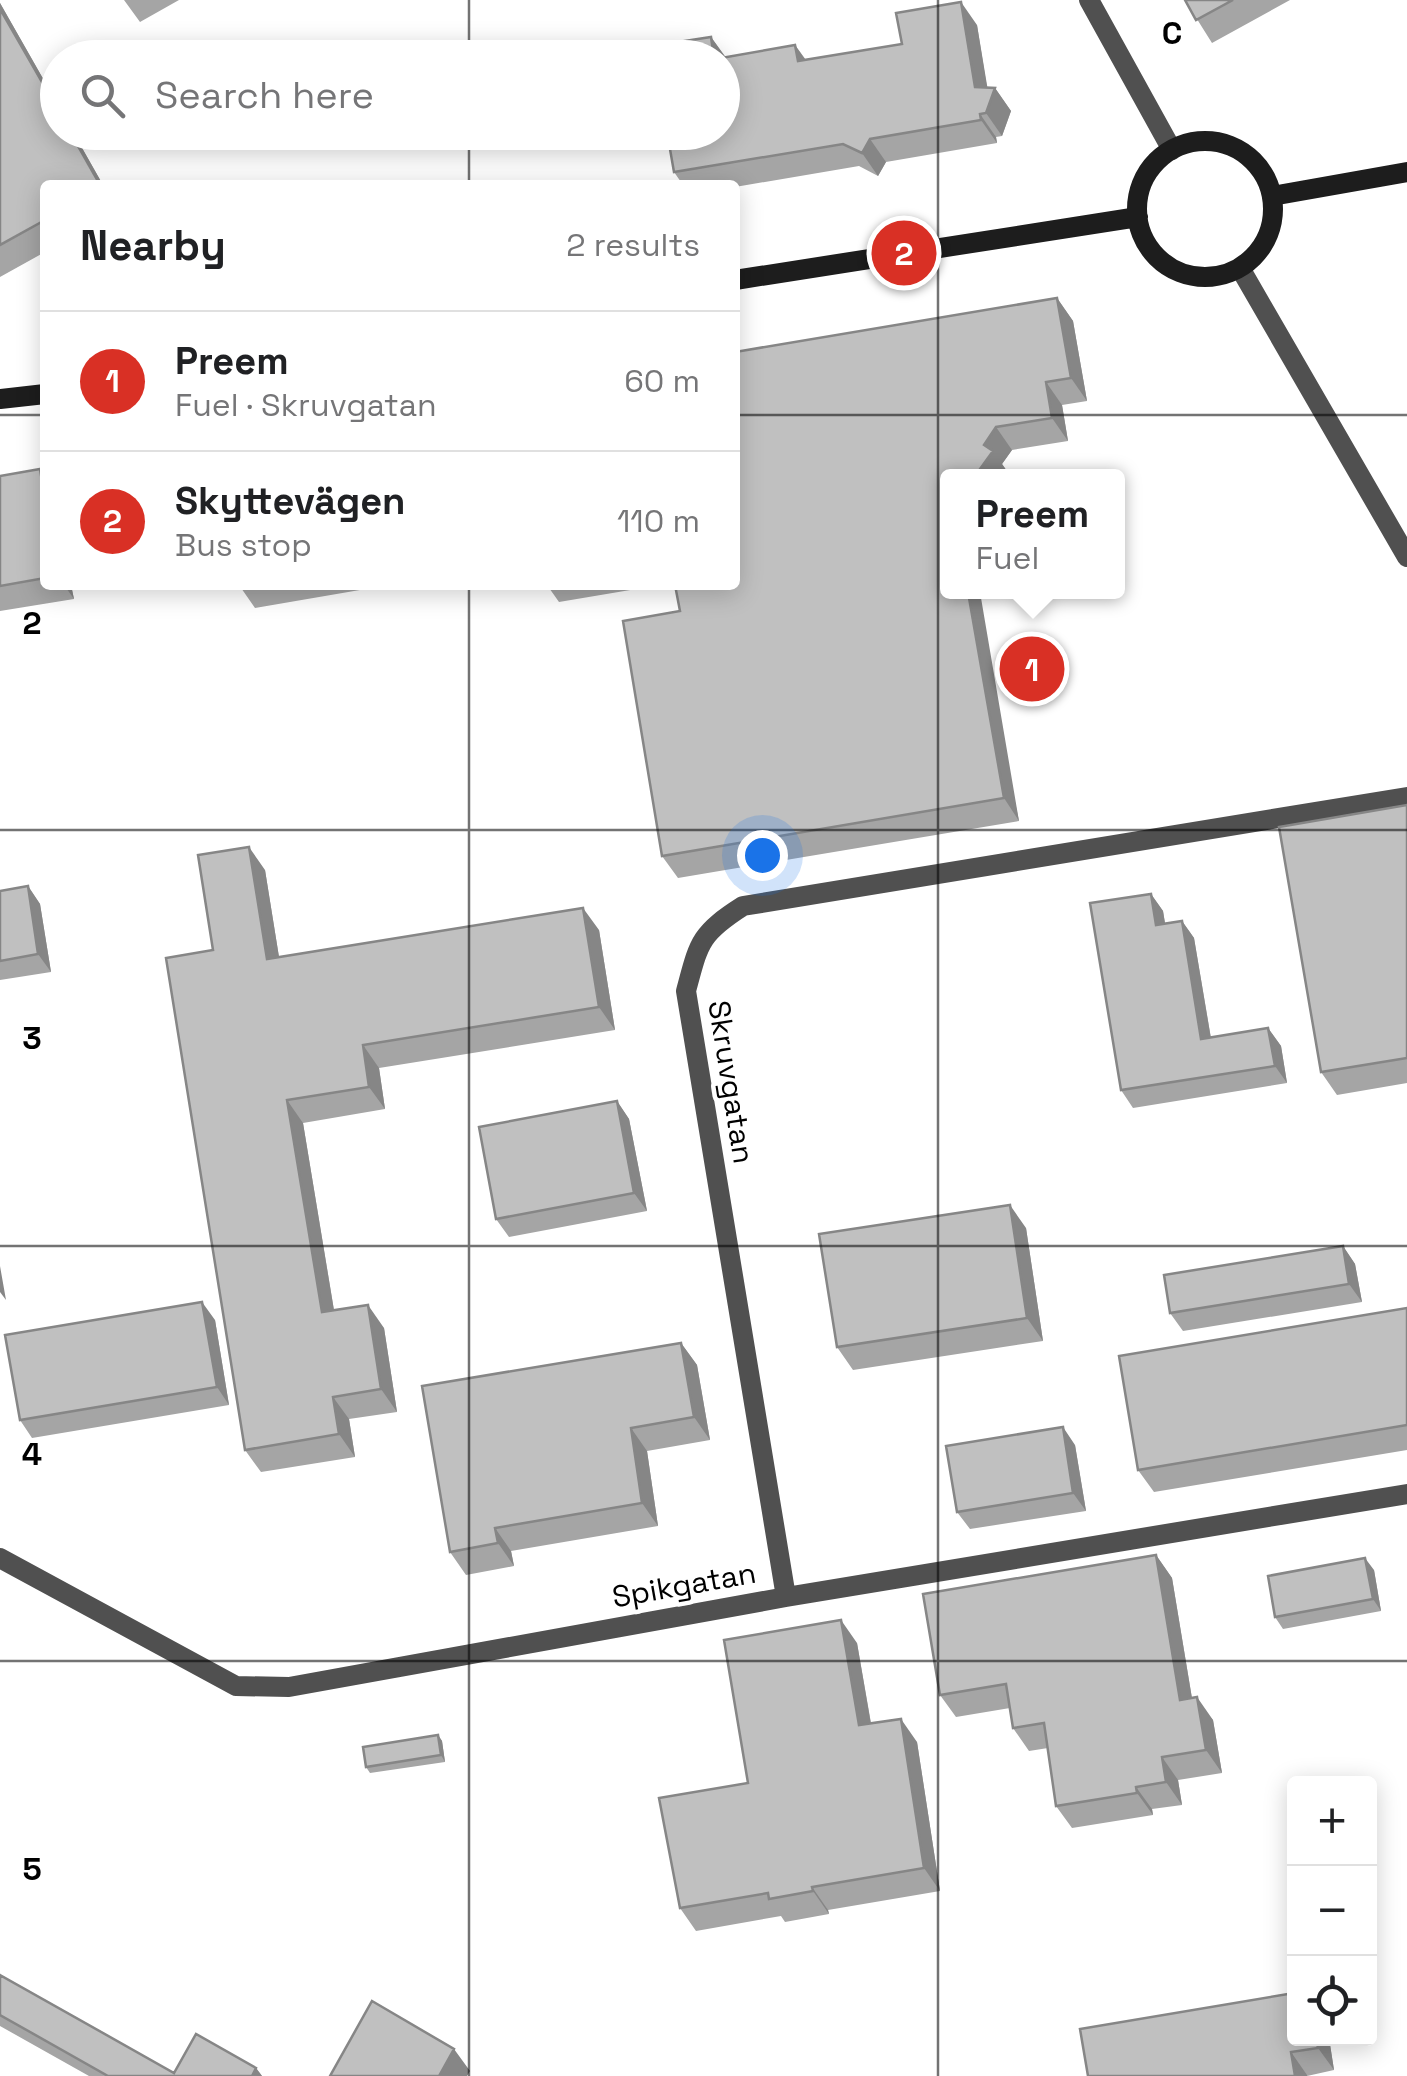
<!DOCTYPE html>
<meta charset="utf-8">
<style>
body{margin:0;font-family:"Space Grotesk",sans-serif;background:#f2f2f2;color:#202124}
.controls{position:absolute;right:30px;bottom:30px;display:grid;overflow:hidden;border-radius:10px;box-shadow:0 5px 25px #0003}
.controls button{width:90px;height:90px;display:grid;place-items:center;padding:0;border:0;border-bottom:2px solid #e0e0e0;background:#fff;color:#202124;font:50px sans-serif}
.you{position:absolute;left:762px;top:855px;width:35px;height:35px;margin:-25px;border:8px solid #fff;border-radius:50%;background:#1a73e8;box-shadow:0 0 0 15px #1a73e833}
.badge{display:grid;place-items:center;width:65px;height:65px;border-radius:50%;background:#d93025;color:#fff;font-size:32px;font-weight:700}
.pin{position:absolute;translate:-50% -50%;border:5px solid #fff;box-shadow:0 2px 10px #0006}
.popup{position:absolute;left:940px;top:469px;width:185px;height:130px;box-sizing:border-box;display:grid;place-content:center;border-radius:10px;background:#fff;filter:drop-shadow(0 2px 8px #0005);font-size:32px;white-space:nowrap;color:#757577}
.popup b{font-size:38px;color:#202124}
.popup::after{content:'';position:absolute;left:50%;top:100%;margin-left:-20px;border:20px solid transparent;border-top-color:#fff}
.list{margin:0;padding:0;list-style:none}
h2{display:flex;justify-content:space-between;align-items:center;height:130px;margin:0;padding:0 40px;font-size:42px}
h2 small{font-size:32px;font-weight:400;color:#757577}
.list li{display:grid;grid-template-columns:65px 1fr auto;gap:30px;align-items:center;box-sizing:border-box;height:140px;padding:0 40px;border-top:2px solid #e0e0e0}
.list b{display:block;font-size:38px;white-space:nowrap}
.list p{margin:0;font-size:32px;white-space:nowrap;color:#757577}
.list em{font-size:32px;font-style:normal;color:#757577}
.icon{flex:none;width:55px;height:55px;fill:none;stroke:currentColor;stroke-width:2;stroke-linecap:round;stroke-linejoin:round}
.map{position:relative;flex:none;width:1407px;height:2076px;overflow:hidden}
.search{position:absolute;background:#fff;box-shadow:0 5px 25px #0003;left:40px;top:40px;width:700px;height:110px;display:flex;align-items:center;gap:25px;box-sizing:border-box;padding:0 35px;border-radius:55px;color:#757577;font-size:38px}
.panel{position:absolute;background:#fff;box-shadow:0 5px 25px #0003;left:40px;top:180px;width:700px;height:410px;border-radius:10px}
.map>svg:first-child{display:block}
.lines{fill:none;stroke-linecap:round;stroke-linejoin:round}
.street{stroke:#505050;stroke-width:20}
.secondary{stroke:#1d1d1d;stroke-width:20}
.wall{fill:#a5a5a5}
.shaded-wall{fill:#868686}
.building{fill:#c0c0c0;stroke:#868686;stroke-width:2.5}
.grid{fill:none;stroke:#000;stroke-width:2.5;stroke-opacity:0.55}
.labels{text-anchor:middle;stroke-width:9;stroke-linejoin:round;paint-order:stroke}
.street-label{font-size:30px;fill:#000;stroke:#fff}
.grid-label{font-size:32px;text-anchor:middle;font-weight:bold;fill:#000;stroke:#fff;stroke-width:9;stroke-linejoin:round;paint-order:stroke}
</style>
<div class="map">
<svg width="1407" height="2076" viewBox="0 0 1407 2076">
<rect width="100%" height="100%" fill="#fff"/>
<g class="lines">
<!-- street -->
<path class="street" d="M1089,0L1172,150
M1240,268L1407,557
M0,1558L236,1686L289,1687L786,1597L1407,1494
M786,1597L686,991C699,943 699,934 743,906L1407,797"/>
<!-- secondary -->
<path class="secondary" d="M1137 209a68 68 0 1 1 136 0a68 68 0 1 1-136 0Z
M1272,196L1407,172
M735,280L1138,217
M0,399L45,394"/>
</g>
<!-- wall -->
<path class="wall" d="M124,0H179L140,22Z
M1185,0H1290L1212,43Z
M0,3L58,105V132H73L103,185H45V252L0,277Z
M977,25L987,88H995L1011,111L1002,136L996,137L997,143L886,162L878,176L859,166L735,187V185H683L674,172L711,37L725,57L795,45L806,60L902,44Z
M1057,298L1073,321L1087,401L1062,405L1068,441L1012,450L1002,464L1009,474L1007,476H947L1019,821L678,878L662,856L680,611Z
M40,469L45,477V585H71L74,599L0,611V476Z
M239,585H389L255,608Z
M547,585H660L559,602Z
M1407,805V1083L1337,1095L1321,1072Z
M265,870L279,957L599,930L615,1030L379,1068L385,1109L303,1123L334,1310L384,1328L397,1412L349,1419L355,1457L261,1472L245,1450L213,950Z
M28,886L40,904L51,972L0,980V891Z
M1151,894L1163,911L1165,923L1182,921L1194,938L1211,1038L1268,1028L1281,1046L1287,1083L1133,1108L1121,1090Z
M617,1101L629,1119L647,1211L509,1237L496,1219Z
M1026,1228L1043,1341L853,1370L837,1347Z
M1343,1246L1355,1264L1362,1302L1183,1331L1170,1313Z
M1407,1308V1450L1154,1492L1138,1470Z
M215,1320L229,1405L32,1438L20,1420Z
M681,1343L697,1365L710,1440L647,1451L658,1526L511,1551L514,1566L466,1575L450,1552Z
M1075,1445L1086,1511L970,1529L957,1512Z
M1156,1555L1172,1578L1192,1698L1213,1720L1222,1773L1178,1780L1182,1805L1152,1809L1153,1815L1072,1828L1056,1806L1048,1748L1029,1751L1013,1728L1010,1708L956,1717L940,1695Z
M1374,1570L1381,1611L1283,1629L1275,1617Z
M857,1643L871,1723L917,1742L940,1891L828,1910L829,1914L785,1922L781,1916L696,1931L680,1908L748,1783Z
M438,1735L442,1741L445,1762L370,1773L366,1767Z
M0,1975L174,2073L256,2068L262,2076H89L0,2026Z
M1329,2038L1334,2070L1307,2076H1088Z"/>
<!-- shaded-wall -->
<path class="shaded-wall" d="M961,2L977,25L990,103L995,88L1011,111L1002,136L986,113L975,87Z
M0,3L58,105V110L0,9Z
M711,37L727,59L714,58Z
M795,45L811,68L798,61Z
M980,114L996,137L997,143L981,120Z
M70,132H73L103,185H100Z
M870,139L886,162L878,176L862,153Z
M1057,298L1073,321L1087,401L1071,378Z
M1046,382L1062,405L1068,441L1052,418Z
M996,427L1012,450L1002,464L1009,474L1007,476H975L984,445Z
M40,469L45,477V500Z
M64,585H71L74,599Z
M968,592H980L1019,821L1004,798Z
M249,847L265,870L283,982L267,959Z
M28,886L40,904L51,972L38,954Z
M1151,894L1163,911L1168,942L1156,925Z
M583,908L599,930L615,1030L599,1007Z
M1182,921L1194,938L1214,1057L1201,1039Z
M1268,1028L1281,1046L1287,1083L1275,1066Z
M363,1045L379,1068L385,1109L369,1087Z
M287,1100L303,1123L338,1335L322,1312Z
M617,1101L629,1119L647,1211L634,1193Z
M1010,1205L1026,1228L1043,1341L1027,1318Z
M1343,1246L1355,1264L1362,1302L1349,1284Z
M0,1266L6,1300L0,1292Z
M202,1302L215,1320L229,1405L217,1387Z
M368,1305L384,1328L397,1412L381,1389Z
M681,1343L697,1365L710,1440L694,1417Z
M333,1397L349,1419L355,1457L339,1434Z
M1063,1427L1075,1445L1086,1511L1073,1493Z
M631,1428L647,1451L658,1526L642,1503Z
M495,1528L511,1551L514,1566L498,1543Z
M1156,1555L1172,1578L1196,1723L1180,1700Z
M1365,1558L1374,1570L1381,1611L1373,1599Z
M841,1620L857,1643L875,1748L859,1725Z
M1197,1697L1213,1720L1222,1773L1206,1750Z
M901,1719L917,1742L940,1891L924,1868Z
M438,1735L442,1741L445,1762L441,1755Z
M1162,1757L1178,1780L1182,1805L1166,1782Z
M1136,1787L1152,1809L1153,1815L1137,1793Z
M812,1887L828,1910L829,1914L813,1891Z
M1316,2038H1329L1334,2070L1318,2048Z
M454,2049L470,2071L467,2076H439Z
M1291,2052L1307,2075V2076H1295Z
M256,2068L262,2076H252Z"/>
<!-- building -->
<path class="building" d="M1185,0H1233L1196,20Z
M961,2L975,87L995,88L986,113L980,114L981,120L870,139L862,153L843,144L674,172L667,132H722L721,58L795,45L798,61L902,44L896,13Z
M0,9L58,110V132H70L100,185H45V220L0,245Z
M711,37L714,58H654L652,46Z
M1057,298L1071,378L1046,382L1052,418L996,427L984,445L993,451L975,476H969L964,473L961,476H947V592H968L1004,798L662,856L623,621L680,611L675,585H735V352Z
M40,469L45,500V578L0,586V476Z
M1407,805V1058L1321,1072L1279,827Z
M249,847L267,959L583,908L599,1007L363,1045L369,1087L287,1100L322,1312L368,1305L381,1389L333,1397L339,1434L245,1450L166,958L213,950L198,855Z
M28,886L38,954L0,961V891Z
M1151,894L1156,925L1182,921L1201,1039L1268,1028L1275,1066L1121,1090L1090,903Z
M617,1101L634,1193L496,1219L479,1127Z
M1010,1205L1027,1318L837,1347L819,1234Z
M1343,1246L1349,1284L1170,1313L1164,1275Z
M202,1302L217,1387L20,1420L5,1335Z
M1407,1308V1425L1138,1470L1119,1356Z
M681,1343L694,1417L631,1428L642,1503L495,1528L498,1543L450,1552L422,1386Z
M1063,1427L1073,1493L957,1512L946,1446Z
M1156,1555L1180,1700L1197,1697L1206,1750L1162,1757L1166,1782L1136,1787L1137,1793L1056,1806L1044,1723L1013,1728L1006,1684L940,1695L923,1594Z
M1365,1558L1373,1599L1275,1617L1268,1576Z
M841,1620L859,1725L901,1719L924,1868L812,1887L813,1891L769,1899L768,1893L680,1908L659,1798L748,1783L724,1640Z
M438,1735L441,1755L366,1767L363,1747Z
M0,1975L174,2073L196,2034L256,2068L252,2076H108L0,2015Z
M1294,1993V2038H1316L1318,2048L1291,2052L1295,2076H1088L1080,2029Z
M372,2001L454,2049L439,2076H330Z"/>
<!-- grid -->
<path class="grid" d="M469,0V58M938,0V2076M469,132V185M0,415H45M735,415H1407M469,585V2076M0,830H1407M0,1246H1407M0,1661H1407"/>
<g class="labels">
<!-- street labels -->
<g class="street-label">
<text transform="translate(731 1082) rotate(81)" y="10">Skruvgatan</text>
<text transform="translate(684 1585) rotate(-10)" y="10">Spikgatan</text>
</g>
</g>
<g class="grid-label">
<text x="1172" y="44">C</text>
<text x="32" y="634">2</text>
<text x="32" y="1049">3</text>
<text x="32" y="1465">4</text>
<text x="32" y="1880">5</text>
</g>
</svg>
<div class="controls">
<button>+</button>
<button>−</button>
<button><svg class="icon" aria-label="locate" viewBox="0 0 24 24"><circle cx="12" cy="12" r="6"/><path d="M12 2v4M12 18v4M2 12h4M18 12h4"/></svg></button>
</div>
<div class="you"></div>
<div class="pin badge" style="left:1032px;top:669px">1</div>
<div class="popup"><b>Preem</b>Fuel</div>
<div class="pin badge" style="left:904px;top:253px">2</div>
<div class="search"><svg class="icon" aria-label="search" viewBox="0 0 24 24"><circle cx="10" cy="10" r="6"/><path d="M15 15l6 6"/></svg>Search here</div>
<section class="panel">
<h2>Nearby<small>2 results</small></h2>
<ul class="list">
<li><span class="badge">1</span><div><b>Preem</b><p>Fuel · Skruvgatan</p></div><em>60 m</em></li>
<li><span class="badge">2</span><div><b>Skyttevägen</b><p>Bus stop</p></div><em>110 m</em></li>
</ul>
</section>
</div>
